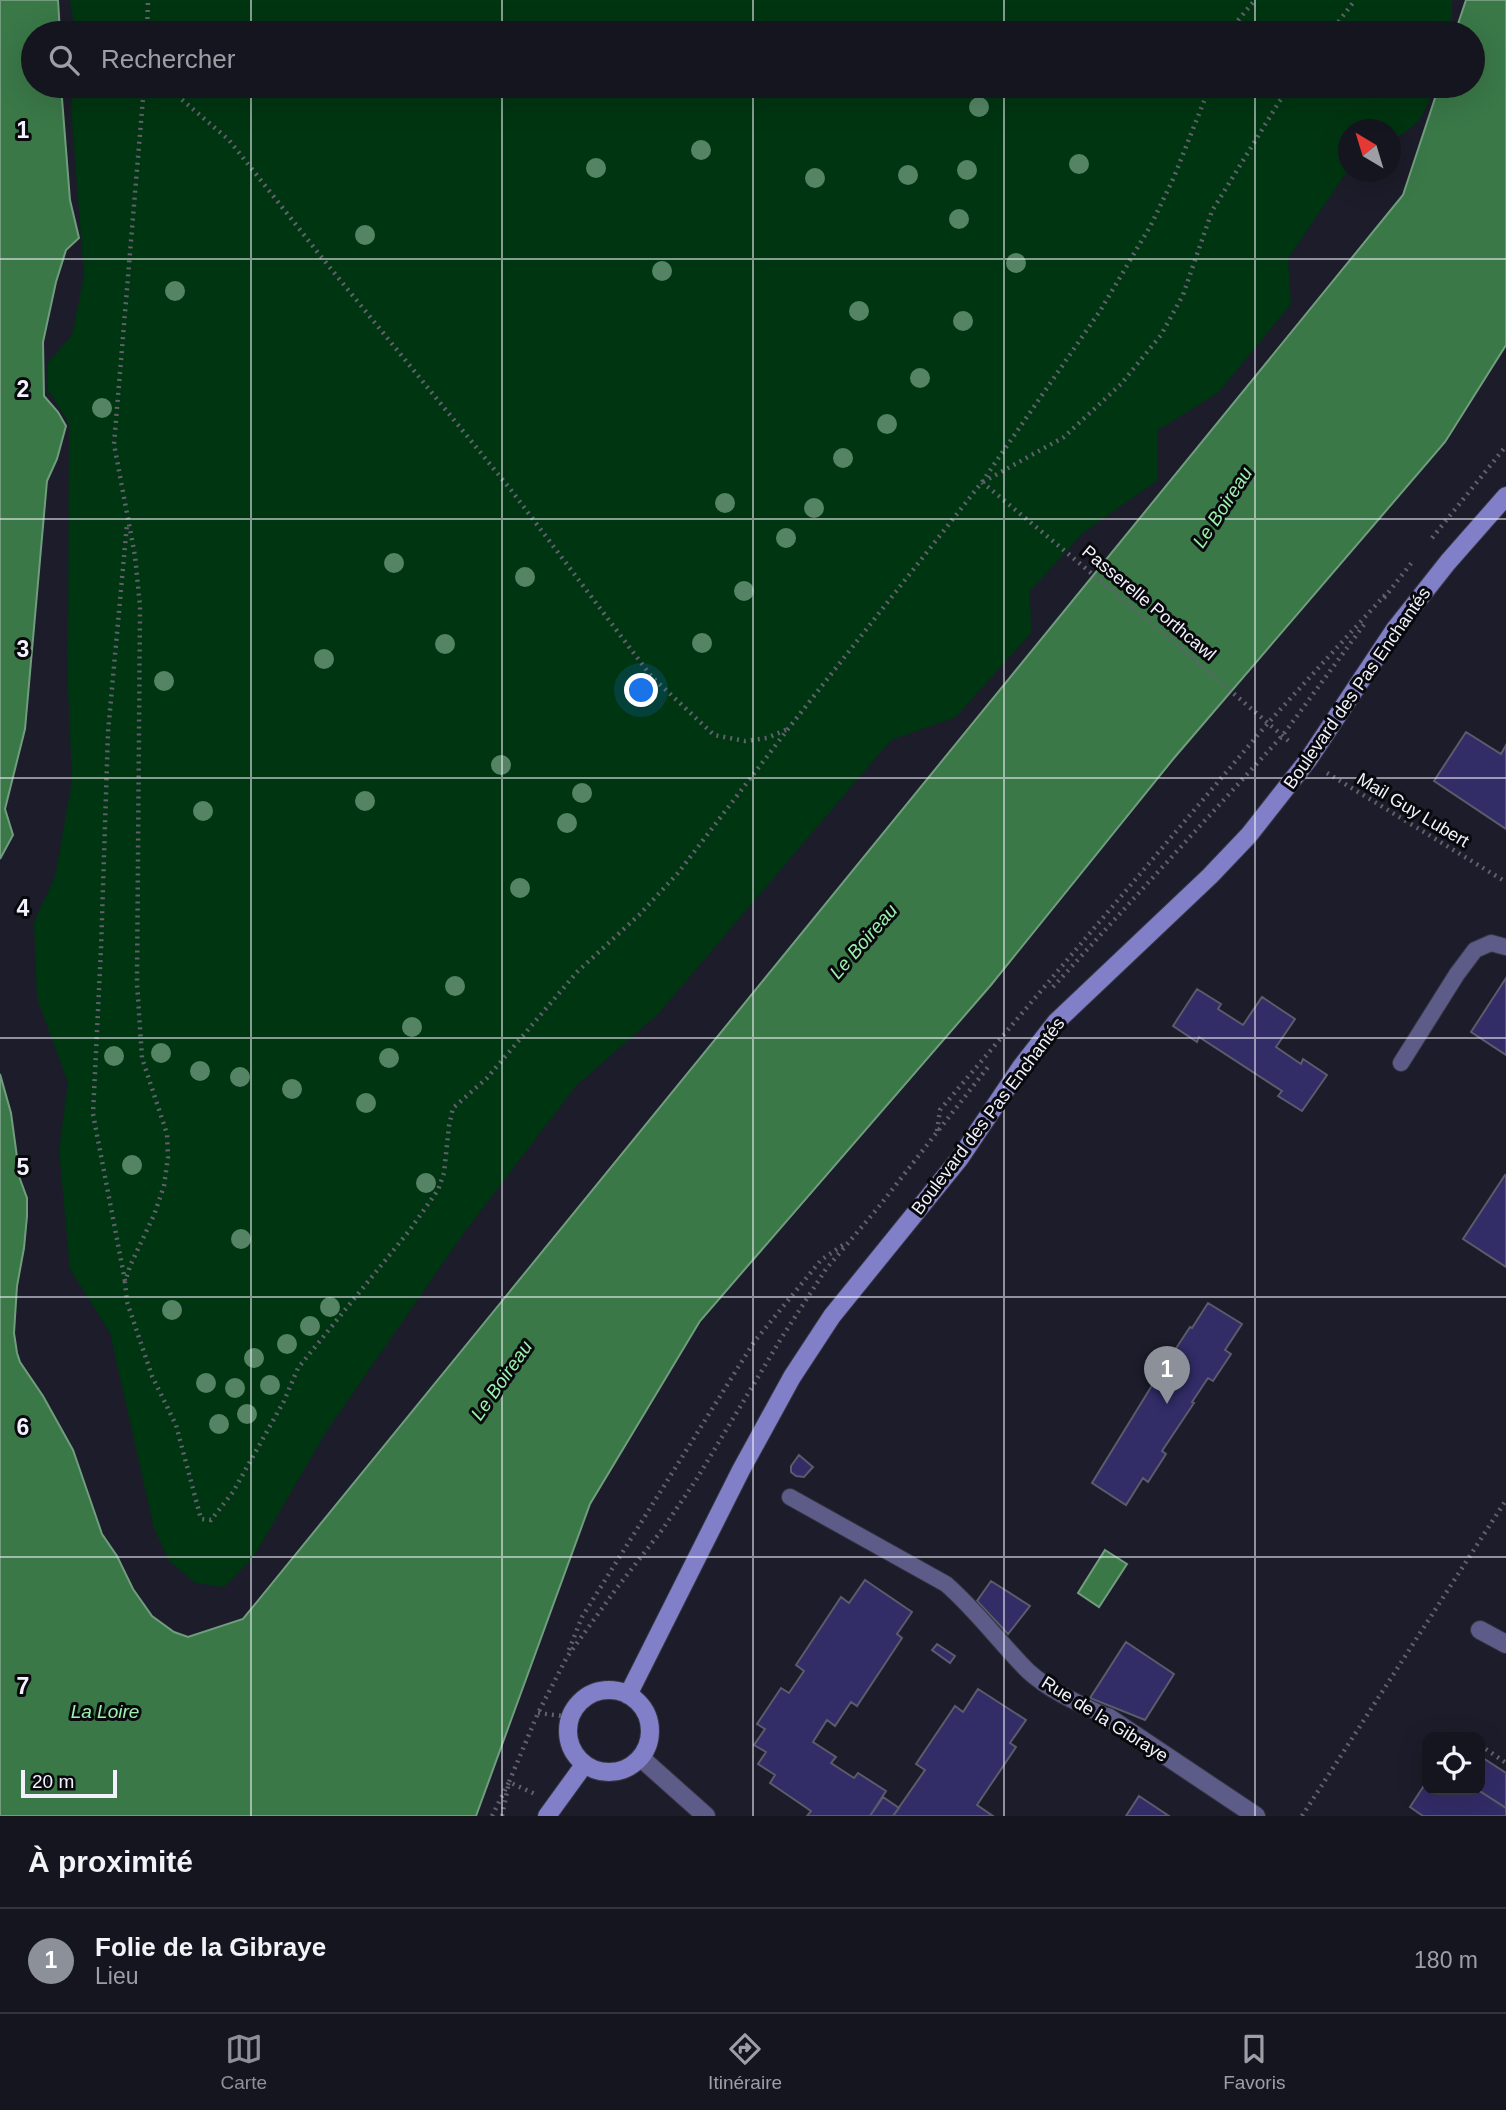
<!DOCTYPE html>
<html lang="fr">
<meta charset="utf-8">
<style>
body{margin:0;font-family:Helvetica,sans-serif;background:#22222d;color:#f1f3f6}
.controls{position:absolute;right:21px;bottom:21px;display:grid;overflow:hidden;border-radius:14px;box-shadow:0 7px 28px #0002}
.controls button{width:63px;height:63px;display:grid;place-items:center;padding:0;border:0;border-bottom:2px solid #34343e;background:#151520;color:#f1f3f6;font:35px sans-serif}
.compass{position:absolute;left:1338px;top:119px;width:63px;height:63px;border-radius:50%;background:#151520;box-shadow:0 7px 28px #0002;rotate:322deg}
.scale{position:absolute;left:21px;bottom:18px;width:96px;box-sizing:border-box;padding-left:7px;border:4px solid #f2f2fc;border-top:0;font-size:19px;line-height:24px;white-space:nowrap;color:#f2f2fc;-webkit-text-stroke:5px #08080d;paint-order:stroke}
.you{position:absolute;left:642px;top:691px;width:24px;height:24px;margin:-18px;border:5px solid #fff;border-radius:50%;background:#1a73e8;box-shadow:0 0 0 10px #1a73e833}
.badge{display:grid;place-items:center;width:46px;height:46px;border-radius:50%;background:#8c9099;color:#fff;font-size:23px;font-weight:700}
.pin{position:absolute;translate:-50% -58px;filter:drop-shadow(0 2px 4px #0008)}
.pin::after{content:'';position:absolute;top:37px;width:24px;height:21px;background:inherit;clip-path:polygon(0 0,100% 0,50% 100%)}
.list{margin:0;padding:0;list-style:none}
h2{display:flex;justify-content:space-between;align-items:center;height:91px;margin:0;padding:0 28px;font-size:30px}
h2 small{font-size:23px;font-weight:400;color:#9d9fa5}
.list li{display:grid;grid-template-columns:46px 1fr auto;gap:21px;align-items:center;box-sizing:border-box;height:105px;padding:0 28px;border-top:2px solid #34343e}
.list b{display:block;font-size:26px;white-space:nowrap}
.list p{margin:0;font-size:23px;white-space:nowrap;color:#9d9fa5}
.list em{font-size:23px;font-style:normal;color:#9d9fa5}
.icon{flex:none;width:38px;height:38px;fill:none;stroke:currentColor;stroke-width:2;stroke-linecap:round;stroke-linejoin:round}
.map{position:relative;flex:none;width:1506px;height:1816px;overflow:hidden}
.search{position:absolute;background:#151520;box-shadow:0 7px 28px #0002;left:21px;right:21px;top:21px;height:77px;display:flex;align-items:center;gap:18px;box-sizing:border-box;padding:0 24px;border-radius:38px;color:#9d9fa5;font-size:26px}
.sheet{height:196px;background:#151520}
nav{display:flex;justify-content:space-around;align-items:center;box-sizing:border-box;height:98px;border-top:2px solid #34343e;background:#151520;font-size:19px;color:#9d9fa5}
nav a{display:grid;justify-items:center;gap:4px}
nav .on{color:#8c9099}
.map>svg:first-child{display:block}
.green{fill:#003511}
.water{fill:#3a7848;stroke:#719d7e;stroke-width:2}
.building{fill:#322c67;stroke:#5a5b6b;stroke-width:2}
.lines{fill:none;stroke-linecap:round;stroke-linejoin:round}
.lane-casing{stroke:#363643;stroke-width:18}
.street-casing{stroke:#363643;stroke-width:20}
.secondary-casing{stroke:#363643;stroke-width:20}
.path{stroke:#61616e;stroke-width:4.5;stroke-dasharray:2 5;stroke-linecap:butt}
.lane{stroke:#5d5c89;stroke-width:16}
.street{stroke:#5d5c89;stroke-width:18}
.secondary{stroke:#807fc7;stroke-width:18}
.tree{fill:#548464}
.grid{fill:none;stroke:#f2f2fc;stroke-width:2;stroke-opacity:0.55}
.labels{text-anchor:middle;stroke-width:6;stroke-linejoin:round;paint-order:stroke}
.street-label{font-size:18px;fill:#f2f2fc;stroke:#08080d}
.water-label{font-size:19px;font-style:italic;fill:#9af2ab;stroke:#08080d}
.grid-label{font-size:23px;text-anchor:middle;font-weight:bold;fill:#f2f2fc;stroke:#08080d;stroke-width:6;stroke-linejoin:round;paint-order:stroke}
</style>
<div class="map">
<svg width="1506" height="1816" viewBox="0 0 1506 1816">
<rect width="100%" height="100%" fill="#1c1c2a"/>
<!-- green -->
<path class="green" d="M70,0H1452V18L1448,33H75Z
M74,86H1433C1425,117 1420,125 1391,140L1390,130H1348V170L1288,259L1291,304L1219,392L1158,430V480L1083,533L1030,591L1031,633L956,717L891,740L658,1014L576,1086L466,1230L326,1432L253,1558L224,1587L195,1583L169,1561L154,1528L110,1333L70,1269L59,1150L68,1083L37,998L34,922L55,877L72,781L68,687L69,423L48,390V363L72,335L84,275L71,108Z"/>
<!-- water -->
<path class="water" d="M0,0H58L60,33H33V86H61L70,200L79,238L66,250L56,282L43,342L44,396L58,412L66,426L57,459L47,481L25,729L5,809L13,835L0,859Z
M1466,0H1506V345L1445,442L1174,758L991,985L700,1321L590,1504L476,1816H0V1074L11,1113L20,1179L27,1198V1216L24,1248L17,1286L14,1333L17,1353L20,1362L43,1396L73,1450L102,1534L117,1556L133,1589L152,1616L174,1632L188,1637L243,1619L1403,195L1439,86H1473V33H1455Z
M1105,1550L1127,1564L1099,1607L1078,1593Z"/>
<!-- building -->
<path class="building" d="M1466,732L1501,754L1506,745V829L1434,781Z
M1506,978V1055L1471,1032Z
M1197,989L1221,1004L1218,1009L1243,1025L1262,997L1295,1019L1276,1047L1301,1064L1303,1059L1327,1075L1302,1111L1278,1096L1282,1091L1199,1037L1197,1042L1173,1026Z
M1505,1175L1506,1176V1267L1463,1239Z
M1208,1303L1242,1324L1225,1350L1231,1354L1213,1381L1208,1378L1192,1402L1194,1403L1162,1451L1166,1454L1148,1482L1143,1478L1126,1505L1092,1483L1156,1379L1158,1380L1173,1357L1171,1356L1190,1327L1192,1328Z
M799,1455L813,1467L804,1477L796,1476L791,1472V1466Z
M865,1580L912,1612L897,1634L902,1638L857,1706L851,1702L835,1726L827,1720L813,1742L836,1757L831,1763L854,1778L858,1773L886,1791L870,1816H807L811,1811L770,1783L775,1775L758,1764L766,1752L754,1745L765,1729L757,1724L781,1688L789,1693L804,1671L796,1665L841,1597L849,1603Z
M991,1581L1030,1606L1008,1634L977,1601Z
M1126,1642L1174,1674L1145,1720L1090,1698Z
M937,1644L955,1656L950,1663L932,1650Z
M978,1689L1026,1720L1010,1743L1016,1747L977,1805L993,1816H893L925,1770L916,1764L955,1706L963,1712Z
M1480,1756L1506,1773V1808L1478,1790H1480Z
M1427,1781V1790H1478L1506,1808V1816H1423L1410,1807Z
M1139,1796L1169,1816H1126Z
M883,1797L899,1808L893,1816H870Z"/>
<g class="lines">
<!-- lane casing -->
<g class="lane-casing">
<path id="lane" d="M1401,1063L1457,974L1475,950L1491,943L1506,947
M790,1497L946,1584C976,1610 1000,1643 1028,1671C1051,1692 1080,1704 1108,1717"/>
</g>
<!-- street casing -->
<g class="street-casing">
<path id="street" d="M1480,1630L1506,1644
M1108,1717L1256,1816
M641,1758L706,1816"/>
</g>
<!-- secondary casing -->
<g class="secondary-casing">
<path id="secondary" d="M568 1731a41 41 0 1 1 82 0a41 41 0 1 1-82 0Z
M628,1695L741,1470L792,1377L832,1316L960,1158L1021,1067L1056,1022L1210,876L1249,835L1308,760L1395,629L1448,562L1506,496
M547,1816L584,1765"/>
</g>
<!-- path -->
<path class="path" d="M147,33L148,0
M1232,33L1239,19L1255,0
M1330,33L1355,0
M144,86L114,444L135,556L140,606L137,983L142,1058L167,1134L168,1157L164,1186L154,1215L130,1266L125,1282L127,1302L152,1376L176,1425L201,1519L211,1520L233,1492L284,1401L298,1368L409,1231L438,1190L444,1173L449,1126L453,1108L487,1078L577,972L639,915L678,873L788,729L982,482L1100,311L1151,225L1174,177L1210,86
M166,86L229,140L323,259L511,490L651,676L714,735L745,741L767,738L788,729
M982,482L1168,637L1291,743
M983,482L1064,437L1121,384L1161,335L1183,295L1212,211L1279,102L1291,86
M1432,538L1506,446
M1384,598L1413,561
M1327,773L1506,882
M1053,987L1283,735L1366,622
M937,1131L940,1110L1268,723L1385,595
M125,1281L93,1114L101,949L108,732L127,524
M569,1650L582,1617L754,1342L821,1260L846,1243
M538,1713L570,1717
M1463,1734L1468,1737
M1480,1745L1506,1763
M492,1816L509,1782L535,1794
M502,1816L509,1782L538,1713L567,1657L616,1589L662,1530L696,1480L782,1337L826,1269L877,1209L988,1067
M1302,1816L1506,1500"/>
<!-- lane -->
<use href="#lane" class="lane"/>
<!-- street -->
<use href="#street" class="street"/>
<!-- secondary -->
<use href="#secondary" class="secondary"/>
</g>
<!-- trees -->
<g class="tree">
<circle cx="979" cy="107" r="10"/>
<circle cx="701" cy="150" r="10"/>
<circle cx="1079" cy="164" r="10"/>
<circle cx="596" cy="168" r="10"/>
<circle cx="967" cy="170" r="10"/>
<circle cx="908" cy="175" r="10"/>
<circle cx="815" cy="178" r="10"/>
<circle cx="959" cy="219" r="10"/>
<circle cx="365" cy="235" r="10"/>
<circle cx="1016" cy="263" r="10"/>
<circle cx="662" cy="271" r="10"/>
<circle cx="175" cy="291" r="10"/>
<circle cx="859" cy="311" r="10"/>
<circle cx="963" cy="321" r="10"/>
<circle cx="920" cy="378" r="10"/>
<circle cx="102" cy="408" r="10"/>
<circle cx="887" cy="424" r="10"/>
<circle cx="843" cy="458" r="10"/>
<circle cx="725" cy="503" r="10"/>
<circle cx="814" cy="508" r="10"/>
<circle cx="786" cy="538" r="10"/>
<circle cx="394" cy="563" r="10"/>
<circle cx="525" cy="577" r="10"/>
<circle cx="744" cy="591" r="10"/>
<circle cx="702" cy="643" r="10"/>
<circle cx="445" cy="644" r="10"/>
<circle cx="324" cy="659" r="10"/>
<circle cx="164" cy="681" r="10"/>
<circle cx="501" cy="765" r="10"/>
<circle cx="582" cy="793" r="10"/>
<circle cx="365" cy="801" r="10"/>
<circle cx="203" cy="811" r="10"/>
<circle cx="567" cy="823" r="10"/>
<circle cx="520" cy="888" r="10"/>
<circle cx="455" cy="986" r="10"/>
<circle cx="412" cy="1027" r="10"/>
<circle cx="161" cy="1053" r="10"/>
<circle cx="114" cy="1056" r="10"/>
<circle cx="389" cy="1058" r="10"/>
<circle cx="200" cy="1071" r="10"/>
<circle cx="240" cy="1077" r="10"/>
<circle cx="292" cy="1089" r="10"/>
<circle cx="366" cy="1103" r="10"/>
<circle cx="132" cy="1165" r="10"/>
<circle cx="426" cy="1183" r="10"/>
<circle cx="241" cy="1239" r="10"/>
<circle cx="330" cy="1307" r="10"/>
<circle cx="172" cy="1310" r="10"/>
<circle cx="310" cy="1326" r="10"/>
<circle cx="287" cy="1344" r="10"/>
<circle cx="254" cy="1358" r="10"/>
<circle cx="206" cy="1383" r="10"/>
<circle cx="270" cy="1385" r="10"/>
<circle cx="235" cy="1388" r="10"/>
<circle cx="247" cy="1414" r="10"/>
<circle cx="219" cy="1424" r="10"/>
</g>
<!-- grid -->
<path class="grid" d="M251,0V33M502,0V33M753,0V33M1004,0V33M1255,0V33M251,86V1816M502,86V1816M753,86V1816M1004,86V1816M1255,86V1816M0,259H1506M0,519H1506M0,778H1506M0,1038H1506M0,1297H1506M0,1557H1506"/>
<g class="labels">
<!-- street labels -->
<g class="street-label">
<text transform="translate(1149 603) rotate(40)" y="6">Passerelle Porthcawl</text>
<text transform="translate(1357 688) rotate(-55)" y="6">Boulevard des Pas Enchantés</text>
<text transform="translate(1413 810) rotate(31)" y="6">Mail Guy Lubert</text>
<text transform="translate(988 1116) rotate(-53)" y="6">Boulevard des Pas Enchantés</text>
<text transform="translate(1105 1719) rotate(32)" y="6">Rue de la Gibraye</text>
</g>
<!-- water labels -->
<g class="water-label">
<text transform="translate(1222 507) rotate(-57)" y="7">Le Boireau</text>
<text transform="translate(863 941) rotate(-49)" y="7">Le Boireau</text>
<text transform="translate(501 1380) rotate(-55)" y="7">Le Boireau</text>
<text x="105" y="1718">La Loire</text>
</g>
</g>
<g class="grid-label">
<text x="23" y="138">1</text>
<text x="23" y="397">2</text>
<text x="23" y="657">3</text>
<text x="23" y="916">4</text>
<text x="23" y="1175">5</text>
<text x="23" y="1435">6</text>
<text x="23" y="1694">7</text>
</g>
</svg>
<div class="controls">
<button><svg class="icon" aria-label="locate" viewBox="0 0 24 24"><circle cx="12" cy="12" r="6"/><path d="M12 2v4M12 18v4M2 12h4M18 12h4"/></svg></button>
</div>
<svg class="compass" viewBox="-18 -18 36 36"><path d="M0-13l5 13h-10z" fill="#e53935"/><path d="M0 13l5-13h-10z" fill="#9d9fa5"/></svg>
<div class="scale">20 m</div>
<div class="you"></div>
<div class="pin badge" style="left:1167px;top:1404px">1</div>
<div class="search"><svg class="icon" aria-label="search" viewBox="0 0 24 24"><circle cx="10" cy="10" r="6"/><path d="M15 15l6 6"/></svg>Rechercher</div>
</div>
<section class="sheet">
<h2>À proximité<small></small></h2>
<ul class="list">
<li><span class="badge">1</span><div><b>Folie de la Gibraye</b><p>Lieu</p></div><em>180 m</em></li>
</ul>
</section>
<nav>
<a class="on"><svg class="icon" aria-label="map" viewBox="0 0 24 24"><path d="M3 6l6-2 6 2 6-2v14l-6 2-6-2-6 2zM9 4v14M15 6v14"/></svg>Carte</a>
<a><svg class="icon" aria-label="directions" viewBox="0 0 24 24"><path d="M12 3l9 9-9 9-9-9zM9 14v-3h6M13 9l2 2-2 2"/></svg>Itinéraire</a>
<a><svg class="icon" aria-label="saved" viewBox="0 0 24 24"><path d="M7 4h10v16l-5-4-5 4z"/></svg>Favoris</a>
</nav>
